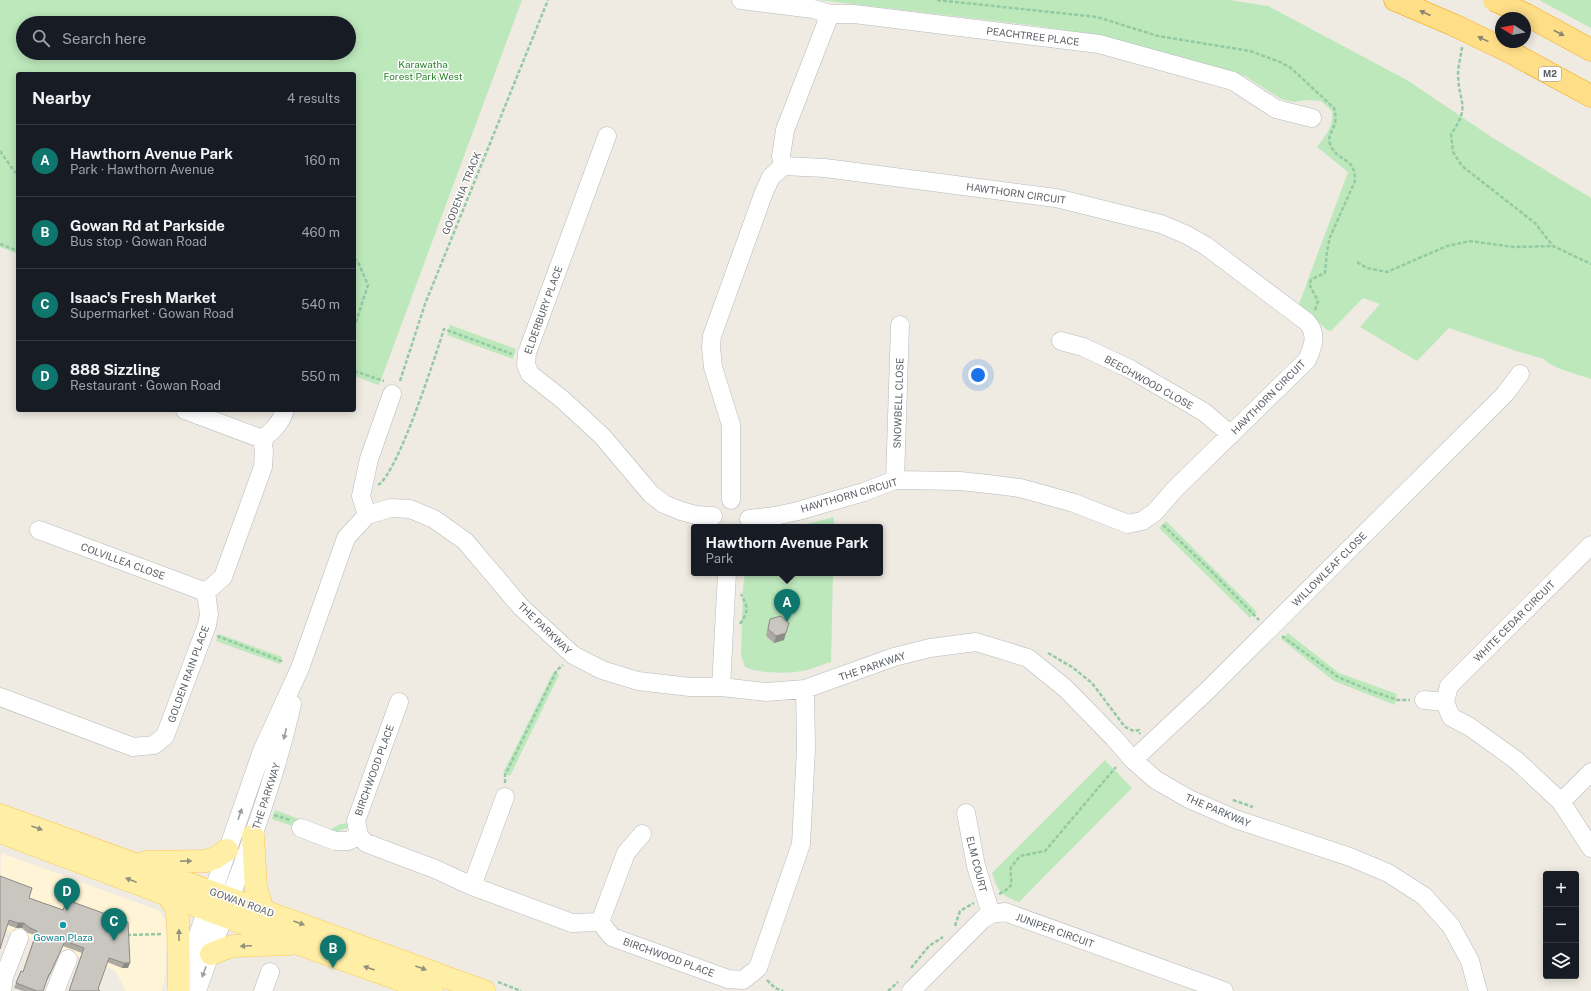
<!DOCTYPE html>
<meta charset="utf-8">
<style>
body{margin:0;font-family:"Public Sans",sans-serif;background:#20242c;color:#f1f3f6}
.controls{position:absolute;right:12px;bottom:12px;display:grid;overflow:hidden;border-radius:4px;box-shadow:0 2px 10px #0003}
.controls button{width:36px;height:36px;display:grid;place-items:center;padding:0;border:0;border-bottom:1px solid #363941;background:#171b24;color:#f1f3f6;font:20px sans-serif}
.compass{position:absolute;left:1495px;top:12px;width:36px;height:36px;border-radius:50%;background:#171b24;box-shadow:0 2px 10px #0003;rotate:281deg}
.you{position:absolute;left:978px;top:375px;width:14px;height:14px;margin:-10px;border:3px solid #fff;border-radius:50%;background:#1a73e8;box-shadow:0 0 0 6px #1a73e833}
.badge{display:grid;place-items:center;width:26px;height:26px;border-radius:50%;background:#0f766e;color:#fff;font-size:13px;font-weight:700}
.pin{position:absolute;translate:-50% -33px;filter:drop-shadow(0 1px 2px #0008)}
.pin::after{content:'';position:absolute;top:21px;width:14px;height:12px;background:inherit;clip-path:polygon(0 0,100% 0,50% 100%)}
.popup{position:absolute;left:691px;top:524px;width:192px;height:52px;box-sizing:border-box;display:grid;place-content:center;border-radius:4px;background:#171b24;filter:drop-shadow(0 1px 3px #0005);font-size:13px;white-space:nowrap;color:#9ea1a6}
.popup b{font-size:15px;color:#f1f3f6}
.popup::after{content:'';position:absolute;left:50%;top:100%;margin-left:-8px;border:8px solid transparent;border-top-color:#171b24}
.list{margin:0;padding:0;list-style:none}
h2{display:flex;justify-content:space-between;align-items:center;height:52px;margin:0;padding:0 16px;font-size:17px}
h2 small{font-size:13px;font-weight:400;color:#9ea1a6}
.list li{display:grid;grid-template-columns:26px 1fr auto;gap:12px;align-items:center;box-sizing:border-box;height:72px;padding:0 16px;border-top:1px solid #363941}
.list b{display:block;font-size:15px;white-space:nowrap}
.list p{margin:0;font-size:13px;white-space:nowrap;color:#9ea1a6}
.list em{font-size:13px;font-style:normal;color:#9ea1a6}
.icon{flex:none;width:22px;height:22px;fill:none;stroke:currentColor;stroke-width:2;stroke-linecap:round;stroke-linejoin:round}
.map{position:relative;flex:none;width:1591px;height:991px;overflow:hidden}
.search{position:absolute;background:#171b24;box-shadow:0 2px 10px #0003;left:16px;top:16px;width:340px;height:44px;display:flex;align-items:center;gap:10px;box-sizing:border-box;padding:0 14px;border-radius:22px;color:#9ea1a6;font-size:15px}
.panel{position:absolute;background:#171b24;box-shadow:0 2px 10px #0003;left:16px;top:72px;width:340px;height:340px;border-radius:4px}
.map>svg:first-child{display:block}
.commercial{fill:#fff5d6}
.green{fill:#bde8bc;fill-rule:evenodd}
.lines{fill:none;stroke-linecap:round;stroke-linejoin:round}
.minor-casing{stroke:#b5b9be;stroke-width:19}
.major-casing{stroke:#fcc74d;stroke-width:23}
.highway-casing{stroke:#f0a000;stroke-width:23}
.path{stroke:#94caa3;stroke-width:2.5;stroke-dasharray:4 2;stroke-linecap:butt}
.minor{stroke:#fff;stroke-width:18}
.major{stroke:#ffefa6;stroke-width:22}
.highway{stroke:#ffde88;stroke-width:22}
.highway-bridge-casing{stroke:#f0a000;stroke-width:23;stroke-linecap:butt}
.highway-bridge{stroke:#ffde88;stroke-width:22}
.wall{fill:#adaaa4}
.shaded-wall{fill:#8d8b86}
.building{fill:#c9c6bf;stroke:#8d8b86}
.oneway{fill:#8c856f}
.oneway2{fill:#9c9fa2}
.oneway3{fill:#94917b}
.culture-dot{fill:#0f9aa8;stroke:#fff;stroke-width:1.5}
.labels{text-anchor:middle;stroke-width:3;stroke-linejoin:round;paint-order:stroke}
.shield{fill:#fff;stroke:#8c8f92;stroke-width:1}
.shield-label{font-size:9px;font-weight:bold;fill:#5a5f64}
.street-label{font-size:10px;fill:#5a5f64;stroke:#fff}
.park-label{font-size:10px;fill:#2d822f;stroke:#fff}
.culture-label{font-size:10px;fill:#0d838f;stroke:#fff}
</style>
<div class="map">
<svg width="1591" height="991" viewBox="0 0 1591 991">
<rect width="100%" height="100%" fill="#efebe2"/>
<!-- commercial -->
<path class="commercial" d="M1,853L160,911L165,920L167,936L165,980L161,991H126L115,970L0,928Z"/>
<!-- green -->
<path class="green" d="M0,0H522L379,385L354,376V74H18V254L0,247ZM23,23H349V53H23Z
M819,0H1229L1268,6L1407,80L1493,138L1591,198V379C1581,375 1550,368 1544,359L1516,351L1449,328L1417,361L1360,327L1380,304L1363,298L1331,331L1327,330L1299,304L1348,172L1317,147C1326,135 1334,126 1332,111L1321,101L1308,100L1293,102L1281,99L1245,76L1098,35L1029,25Z
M1539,0H1591V28Z
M450,325L516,349L513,359L447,335Z
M834,517V527H795Z
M1166,521L1257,612L1250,618L1159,528Z
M745,573H833L831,662C823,664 815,668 807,670C792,674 759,674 745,667L741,656L743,588Z
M1288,633L1339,673L1397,694L1395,705L1334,681L1281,639Z
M219,634L282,657L280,664L216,641Z
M554,671L559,675L510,776L503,773Z
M1105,760L1132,788L1019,902C1001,895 998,892 992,873Z
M275,810L329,830L340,824L348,823V828L341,830L335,833L298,828L272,819Z"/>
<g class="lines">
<!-- minor casing -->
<g class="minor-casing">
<path id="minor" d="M741,0L813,9L830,14H854L1099,44L1233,81L1276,109L1312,118
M607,136L527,353L526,365L530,374L563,400L602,436L651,494L664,504L681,511L696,515L713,516
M1061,341L1083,347L1130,369L1204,412L1231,435
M185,410L262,439
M895,480L900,325
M731,500V425L713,367L711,347L712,336L764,192L771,177L783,166L781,156L785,130L830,14
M367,515L361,496L369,459L392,394
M749,519L775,516L798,511L864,492L895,480L960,481L988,484L1020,488L1074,503L1128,524L1142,521L1155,512L1175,489L1307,360C1313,347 1318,334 1307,322L1206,246L1187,235L1161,224L1056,198L825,168L783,166
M39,530L206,592
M1591,545L1449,686L1445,702L1451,717L1470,727L1516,760L1561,802L1591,848
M721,687L727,573
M0,697L133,747L154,745L165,736L207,625L209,614L206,592L223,577L263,467L264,451L262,439C273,431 280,424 285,410
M1424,700L1445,702
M399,702L356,821L359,836L366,843L435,869L472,886L572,923L600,922L612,937L728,979L743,980L758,968L801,844L806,749L805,689
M1133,760L1208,690L1505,394L1520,374
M1561,802L1591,772
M966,813L976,866L991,914
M301,828L335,841H348L359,836
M472,886L505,797
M213,892L262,751L300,668L346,538L367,515L391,508L410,509L434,519L465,541L521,607L573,655L602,670L638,681L690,687H721L766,692L805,689L894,657L930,648L976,642L1028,658L1065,688L1114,738L1133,760L1156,780L1189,799L1235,819L1350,857L1388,873L1424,896L1451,926L1470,961L1478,991
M230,898C254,835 277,771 292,704
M600,922L626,853L642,834
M182,981L207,909
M2,991L4,977L19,938
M55,991L68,959
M197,991L224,915
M263,991L270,972
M911,991L983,919L991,914L1005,912L1224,991"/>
</g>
<!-- major casing -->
<g class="major-casing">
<path id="major" d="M0,815L484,991
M0,832L299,944L432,991
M253,836L256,888L263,910
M146,862L206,861L215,858L227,850
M167,894L175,906L178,919L179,988
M211,954L226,948L234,946L290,944"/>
</g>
<!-- highway casing -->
<g class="highway-casing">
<path id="highway" d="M1395,0L1456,26
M1527,15L1591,50
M1510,52L1591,96"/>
</g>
<!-- path -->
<path class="path" d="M937,0L1097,17L1158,36L1250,51L1280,62L1291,68L1334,108C1335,113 1336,118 1335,123C1333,131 1327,136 1330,144C1336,162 1356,156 1355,181L1330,237L1327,251L1325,273L1312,279L1309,284L1318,301L1315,310
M1462,47C1461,56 1458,66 1458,75C1459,104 1471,106 1451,134L1453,152L1462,166L1535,223L1553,246L1591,264
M0,151L15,172L18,174
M0,244L18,251
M354,258L358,262L368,285L354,328
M1357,262L1367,268L1387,272L1447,246L1470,241L1514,247L1553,246
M354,371L384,381
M400,381L425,304L548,0
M378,485C398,473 435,357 444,329L512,354
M1163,525L1209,569L1259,620
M740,624C749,610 748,608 741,594
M217,636L284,662
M1282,636L1338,677L1371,691L1398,700H1410
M1048,653L1072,667L1092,683L1125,727L1134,731L1139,730L1140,734
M505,783V775L557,670L563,665
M1233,800L1253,807
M274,815L290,820
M999,894C1018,884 1009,884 1011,867L1020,856L1045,851L1116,767
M955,926L960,911L974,903
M127,935L163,934
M911,968L929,946L943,937
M767,980L775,988L783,991
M498,982L521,991
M888,991L898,982"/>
<!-- minor -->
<use href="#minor" class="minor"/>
<!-- major -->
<use href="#major" class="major"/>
<!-- highway -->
<use href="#highway" class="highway"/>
<!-- highway-bridge casing -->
<g class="highway-bridge-casing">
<path id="highway-bridge" d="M1494,0L1527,15
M1456,26L1510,52"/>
</g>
<!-- highway-bridge -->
<use href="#highway-bridge" class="highway-bridge"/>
</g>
<!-- wall -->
<path class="wall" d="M770,619L784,640L774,643L766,636L768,626Z
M0,876L29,898L63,910L67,900L128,968H122L107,962L69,991L82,953L63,946L48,979H47L43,991H23L14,988L21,971L23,972L35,935L28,933L22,928H16L8,925Z"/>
<!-- shaded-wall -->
<path class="shaded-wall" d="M786,633L784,640L774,643L776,636Z
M18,923H24L22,928H16Z
M124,963H130L128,968H122Z"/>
<!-- building -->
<path class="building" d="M781,616L789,623L786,633L776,636L768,629L770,619Z
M0,876L32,888L29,898L63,910L67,900L128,922L130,963H124L109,958L98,989L100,991H69L84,948L65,941L50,974H49L43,991H37L16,983L21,971L23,972L37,931L30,928L24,923H18L9,920L0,949Z"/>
<!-- one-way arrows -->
<defs><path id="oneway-solid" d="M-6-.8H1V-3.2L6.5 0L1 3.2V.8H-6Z"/></defs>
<g class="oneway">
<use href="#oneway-solid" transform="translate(1425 13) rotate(-156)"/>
<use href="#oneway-solid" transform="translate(1559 33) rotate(28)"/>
<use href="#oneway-solid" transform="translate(1483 39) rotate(-154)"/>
</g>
<g class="oneway2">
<use href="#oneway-solid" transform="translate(285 734) rotate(103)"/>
<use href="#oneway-solid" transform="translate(240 814) rotate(-71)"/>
<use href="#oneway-solid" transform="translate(204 972) rotate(110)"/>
</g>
<g class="oneway3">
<use href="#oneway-solid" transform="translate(37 828) rotate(20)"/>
<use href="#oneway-solid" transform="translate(186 861) rotate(-1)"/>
<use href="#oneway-solid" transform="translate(131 880) rotate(-159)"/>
<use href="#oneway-solid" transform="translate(299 923) rotate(20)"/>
<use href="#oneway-solid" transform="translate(179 935) rotate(-90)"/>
<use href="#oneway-solid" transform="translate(246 946) rotate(177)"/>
<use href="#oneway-solid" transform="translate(369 968) rotate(-161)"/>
<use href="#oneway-solid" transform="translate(421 968) rotate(20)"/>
</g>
<!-- markers -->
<circle class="culture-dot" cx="63" cy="925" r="4"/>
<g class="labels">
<!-- shield labels -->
<rect class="shield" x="1539" y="67" width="22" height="14" rx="3"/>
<g class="shield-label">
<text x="1550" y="77">M2</text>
</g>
<!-- street labels -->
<g class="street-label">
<text transform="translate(1033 36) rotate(7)" y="4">PEACHTREE PLACE</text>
<text transform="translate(461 193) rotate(-68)" y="4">GOODENIA TRACK</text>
<text transform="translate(1016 193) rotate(8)" y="4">HAWTHORN CIRCUIT</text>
<text transform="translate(543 310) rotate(-70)" y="4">ELDERBURY PLACE</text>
<text transform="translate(1149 382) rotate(29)" y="4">BEECHWOOD CLOSE</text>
<text transform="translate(1268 397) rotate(-45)" y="4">HAWTHORN CIRCUIT</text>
<text transform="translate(898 403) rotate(-88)" y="4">SNOWBELL CLOSE</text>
<text transform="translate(849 495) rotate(-16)" y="4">HAWTHORN CIRCUIT</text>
<text transform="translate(123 561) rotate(20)" y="4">COLVILLEA CLOSE</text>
<text transform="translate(1329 569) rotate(-45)" y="4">WILLOWLEAF CLOSE</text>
<text transform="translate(1514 621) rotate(-45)" y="4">WHITE CEDAR CIRCUIT</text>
<text transform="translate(545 628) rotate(44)" y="4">THE PARKWAY</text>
<text transform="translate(872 666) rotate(-19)" y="4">THE PARKWAY</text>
<text transform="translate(188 674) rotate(-70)" y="4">GOLDEN RAIN PLACE</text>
<text transform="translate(374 770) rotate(-70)" y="4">BIRCHWOOD PLACE</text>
<text transform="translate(266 796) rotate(-72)" y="4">THE PARKWAY</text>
<text transform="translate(1218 810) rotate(23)" y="4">THE PARKWAY</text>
<text transform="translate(977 864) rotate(76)" y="4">ELM COURT</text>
<text transform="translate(242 902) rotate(20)" y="4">GOWAN ROAD</text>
<text transform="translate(1055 930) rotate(20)" y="4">JUNIPER CIRCUIT</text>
<text transform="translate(669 957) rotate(20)" y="4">BIRCHWOOD PLACE</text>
</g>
<!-- park labels -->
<g class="park-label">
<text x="423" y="68">Karawatha<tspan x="423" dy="12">Forest Park West</tspan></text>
</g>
<!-- culture labels -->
<g class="culture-label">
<text x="63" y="941">Gowan Plaza</text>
</g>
</g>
</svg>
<div class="controls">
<button>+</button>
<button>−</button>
<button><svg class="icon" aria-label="layers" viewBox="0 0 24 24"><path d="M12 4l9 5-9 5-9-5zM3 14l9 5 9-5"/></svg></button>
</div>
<svg class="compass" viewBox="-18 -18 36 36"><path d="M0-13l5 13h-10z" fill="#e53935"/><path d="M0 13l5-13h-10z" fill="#9ea1a6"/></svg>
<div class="you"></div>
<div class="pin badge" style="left:787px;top:622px">A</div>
<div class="popup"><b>Hawthorn Avenue Park</b>Park</div>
<div class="pin badge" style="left:333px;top:968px">B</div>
<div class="pin badge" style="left:114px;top:941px">C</div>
<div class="pin badge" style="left:67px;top:911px">D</div>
<div class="search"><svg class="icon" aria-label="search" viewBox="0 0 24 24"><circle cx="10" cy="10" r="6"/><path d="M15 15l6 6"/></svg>Search here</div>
<section class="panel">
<h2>Nearby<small>4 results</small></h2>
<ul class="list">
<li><span class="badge">A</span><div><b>Hawthorn Avenue Park</b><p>Park · Hawthorn Avenue</p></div><em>160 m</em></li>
<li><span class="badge">B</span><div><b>Gowan Rd at Parkside</b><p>Bus stop · Gowan Road</p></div><em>460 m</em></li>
<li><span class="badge">C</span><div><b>Isaac's Fresh Market</b><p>Supermarket · Gowan Road</p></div><em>540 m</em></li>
<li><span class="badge">D</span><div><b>888 Sizzling</b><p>Restaurant · Gowan Road</p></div><em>550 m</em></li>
</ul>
</section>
</div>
